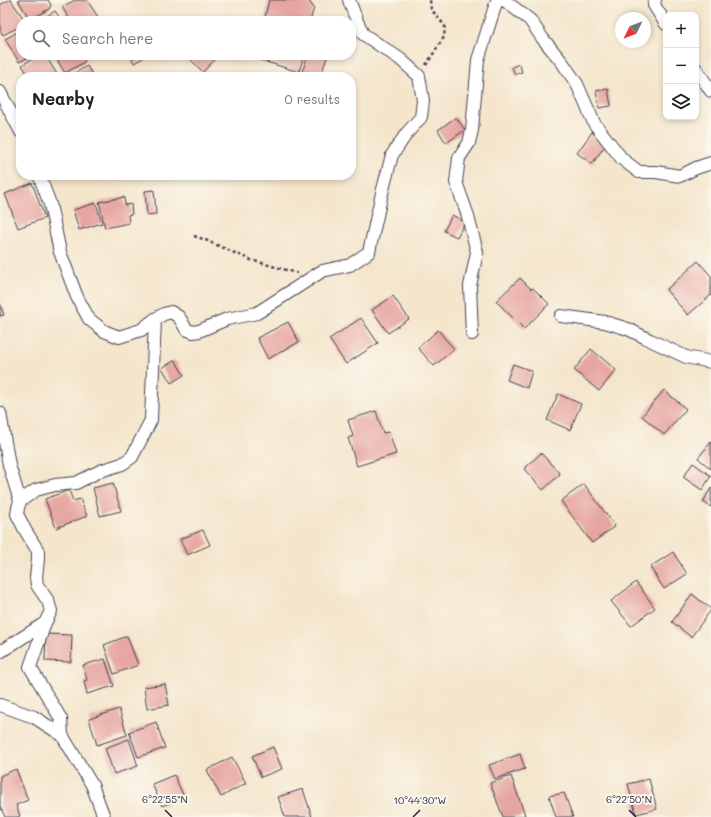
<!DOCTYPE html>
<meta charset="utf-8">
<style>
body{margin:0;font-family:Mali,sans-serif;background:#f6f6f6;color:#202124}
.controls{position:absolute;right:12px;top:12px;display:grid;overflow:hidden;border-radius:8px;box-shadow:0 2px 6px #0003}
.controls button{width:36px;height:36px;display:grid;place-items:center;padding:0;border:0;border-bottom:1px solid #e0e0e0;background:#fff;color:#202124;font:20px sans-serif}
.compass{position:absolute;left:615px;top:12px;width:36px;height:36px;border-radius:50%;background:#fff;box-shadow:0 2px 6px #0003;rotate:227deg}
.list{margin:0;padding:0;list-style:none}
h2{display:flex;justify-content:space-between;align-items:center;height:52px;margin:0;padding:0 16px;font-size:17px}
h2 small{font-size:13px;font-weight:400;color:#757577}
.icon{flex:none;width:22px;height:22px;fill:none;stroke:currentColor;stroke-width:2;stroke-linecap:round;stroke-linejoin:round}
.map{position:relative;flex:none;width:711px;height:817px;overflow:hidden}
.search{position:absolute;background:#fff;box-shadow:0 2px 6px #0003;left:16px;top:16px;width:340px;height:44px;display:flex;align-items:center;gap:10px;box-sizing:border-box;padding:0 14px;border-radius:16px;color:#757577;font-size:15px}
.panel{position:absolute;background:#fff;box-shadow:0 2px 6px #0003;left:16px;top:72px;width:340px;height:108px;border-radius:16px}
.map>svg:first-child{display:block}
.building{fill:#e6a6a0}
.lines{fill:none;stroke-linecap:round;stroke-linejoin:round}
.street-casing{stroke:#423f51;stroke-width:14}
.path{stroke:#423f51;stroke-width:2.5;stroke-dasharray:3 3;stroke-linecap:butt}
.street{stroke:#fff;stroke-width:12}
.ticks{fill:none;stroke:#22223b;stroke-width:1.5}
.ticks-label{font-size:10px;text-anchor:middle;fill:#22223b;stroke:#fbf7ec;stroke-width:4;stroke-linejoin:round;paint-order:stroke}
</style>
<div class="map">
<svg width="711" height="817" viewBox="0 0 711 817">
<rect width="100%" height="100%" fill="#fbf7ec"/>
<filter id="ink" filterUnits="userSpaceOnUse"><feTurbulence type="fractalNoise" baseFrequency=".025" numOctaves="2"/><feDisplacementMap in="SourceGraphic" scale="8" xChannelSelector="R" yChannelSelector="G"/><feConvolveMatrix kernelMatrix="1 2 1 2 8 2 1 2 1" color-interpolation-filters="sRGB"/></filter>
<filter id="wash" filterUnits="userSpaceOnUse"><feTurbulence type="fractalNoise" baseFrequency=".012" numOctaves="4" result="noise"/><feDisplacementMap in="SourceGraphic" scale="16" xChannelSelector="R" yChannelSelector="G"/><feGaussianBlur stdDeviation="0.9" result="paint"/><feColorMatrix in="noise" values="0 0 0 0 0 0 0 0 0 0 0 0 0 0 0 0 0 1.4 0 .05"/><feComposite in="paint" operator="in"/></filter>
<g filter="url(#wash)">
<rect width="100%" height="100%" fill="#f4e5cb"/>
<g id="blocks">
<!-- building -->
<path class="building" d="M9,0H11L25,21H21V26L3,35L0,30V5Z
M18,0H48L51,5L49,9L30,20Z
M75,0H87L98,17L95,21H71L62,7Z
M269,0H308L314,8L310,21H269L265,17Z
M55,11L62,21H38Z
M21,30V55H33L19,62L5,39Z
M40,55H45L57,74L56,77H29L22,65Z
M54,55H83L86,59L83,63L65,73Z
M130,55H141L143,58L134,63Z
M186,55H219L203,72Z
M250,55H304L299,72L250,57Z
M308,55H328L320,77H306L301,75Z
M519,64L522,72L515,75L512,67Z
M87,66L94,77H68Z
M608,89L611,106L599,108L596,91Z
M456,117L465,130L446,143L438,130Z
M592,132L607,143L592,164L577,153Z
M32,183L45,218L18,228L5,194Z
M154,190L156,214L147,215L145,191Z
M124,197L125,205L131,204L132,214L128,215L129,223L105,228L99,202Z
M96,203L102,223L79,230L73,210Z
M452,215L465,222L457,237L444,231Z
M698,261L711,276V295L688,315L666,290Z
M520,278L531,289L533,288L549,304L524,329L496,301Z
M393,296L409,319L388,333L372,310Z
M0,303L4,315L0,316Z
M361,318L378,343L346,364L329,339Z
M288,322L299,342L268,359L257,338Z
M438,330L454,349L434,366L418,348Z
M591,349L616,370L599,391L574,370Z
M175,360L184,375L171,383L162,368Z
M513,364L532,371L527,388L507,380Z
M664,390L686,409L664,435L642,416Z
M558,394L581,404L570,430L547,420Z
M376,411L383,433L389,432L396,454L357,466L348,438L353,436L348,420Z
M711,442V469L698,458Z
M541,453L560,474L543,490L524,469Z
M693,463L711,476L702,490L683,477Z
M113,483L121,511L100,516L93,488Z
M584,484L615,526L592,543L561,501Z
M711,488V507L703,502Z
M69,490L73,501L80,499L87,516L56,528L45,499Z
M203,530L210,545L187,555L180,539Z
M673,552L687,574L664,589L650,567Z
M636,582L655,608L631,626L611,601Z
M692,594L711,609V610L691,637L672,622Z
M46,634L72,635L71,662L45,661Z
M127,636L138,665L114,674L104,645Z
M105,659L114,686L87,694L84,681L87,680L83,665Z
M165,684L169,705L147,709L144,687Z
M119,709L127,735L97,745L89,719Z
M156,722L165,748L138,757L129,732Z
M129,739L138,766L114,774L105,748Z
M273,747L282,769L261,777L252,756Z
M520,754L525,769L495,779L489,765Z
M232,757L246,783L221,797L207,770Z
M16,769L28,800L16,805L20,816L17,817H5L0,806V776Z
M174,775L184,797L162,806L152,784Z
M511,776L525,815L518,817H503L490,783Z
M649,779L657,809L636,814L628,784Z
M303,789L312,817H285L278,797Z
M564,793L573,817H556L549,796Z"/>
</g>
</g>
<g filter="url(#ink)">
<use href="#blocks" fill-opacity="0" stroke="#423f51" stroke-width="1"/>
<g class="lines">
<!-- street casing -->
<g class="street-casing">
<path id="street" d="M504,0L530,20L543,39L562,62L577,84L594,123L622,159L639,172H656L680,176L696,168L711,163
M655,0L654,5L666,24
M696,69L711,91
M0,92L21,132
M39,175L50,204L60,252L77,297L89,319L104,331L119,337L141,330L155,319
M561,316L605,322L628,329L650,340L686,357L711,362
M472,334L470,286L477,252L467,213L456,182L459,158L469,143L472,130L478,60L497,0
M0,413L9,465L20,501L18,508L17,514L25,530L38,551V559L36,577L37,585L48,601L51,611L45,623L30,667L61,719L62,735L92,785L104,817
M20,501L36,490L55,485L76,483L100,471L122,464L132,457L151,420L155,319L164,314L171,312L179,317L186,329L193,332L199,331L227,319L257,313L322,271L350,265L369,252L382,193L392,155L407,133L421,117L423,101L419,76L400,59L363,34L357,21L349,0
M0,652L45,623
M0,705L34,717L62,735"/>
</g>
<!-- path -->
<path class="path" d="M426,65L444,37L445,26L431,9L430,0
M194,236L203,239L251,260L297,273"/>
<!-- street -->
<use href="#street" class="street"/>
</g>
</g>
<!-- ticks -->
<path class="ticks" d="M165,810L172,817M629,810L636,817M413,817L420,810"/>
<g class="ticks-label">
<text x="165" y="803">6°22'55"N</text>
<text x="629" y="803">6°22'50"N</text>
<text x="420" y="804">10°44'30"W</text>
</g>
</svg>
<div class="controls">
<button>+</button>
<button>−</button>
<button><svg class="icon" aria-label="layers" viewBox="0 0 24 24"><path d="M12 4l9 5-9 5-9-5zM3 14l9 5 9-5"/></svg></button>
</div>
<svg class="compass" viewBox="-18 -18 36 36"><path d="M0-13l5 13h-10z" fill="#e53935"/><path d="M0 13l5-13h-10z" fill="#757577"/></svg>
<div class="search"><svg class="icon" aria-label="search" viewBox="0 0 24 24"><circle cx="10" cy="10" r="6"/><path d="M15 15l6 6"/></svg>Search here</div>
<section class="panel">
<h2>Nearby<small>0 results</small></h2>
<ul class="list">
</ul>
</section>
</div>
